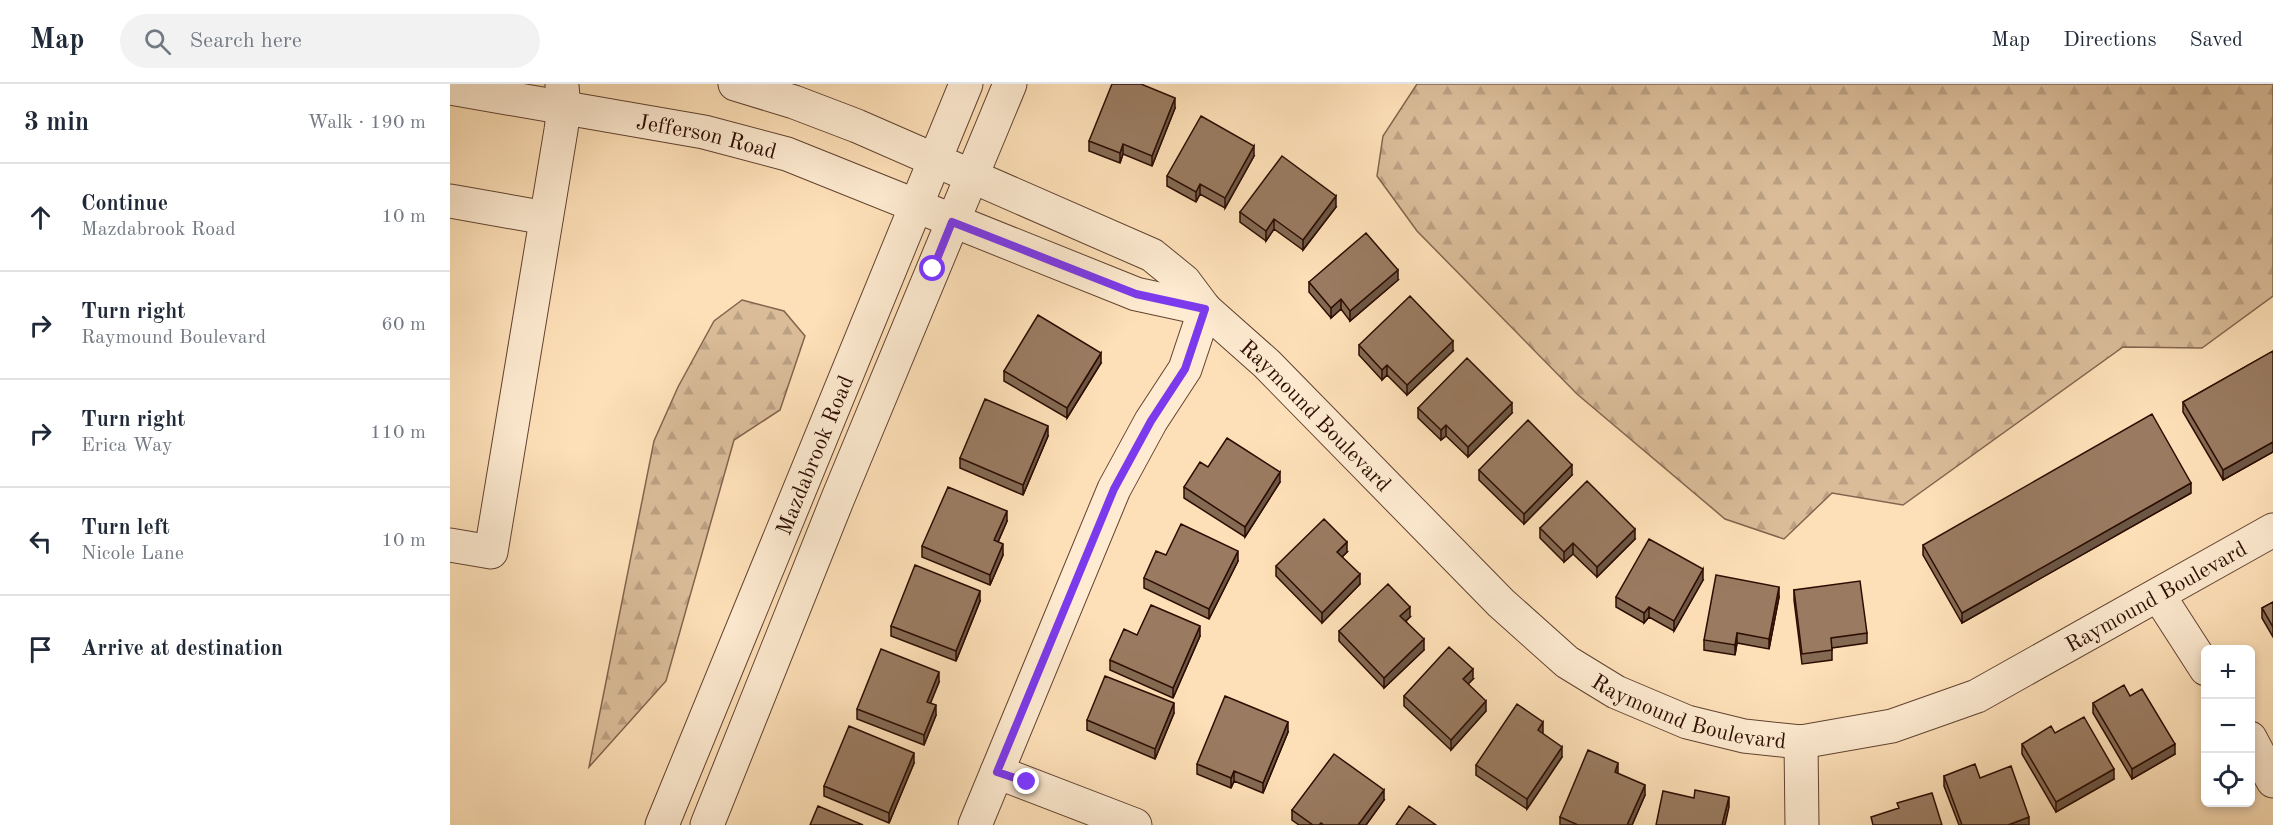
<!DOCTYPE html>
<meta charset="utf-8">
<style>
body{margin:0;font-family:"Old Standard TT",serif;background:#f2f2f3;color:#1f2937}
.controls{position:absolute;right:18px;bottom:18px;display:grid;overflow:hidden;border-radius:9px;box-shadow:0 3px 9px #0003}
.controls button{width:54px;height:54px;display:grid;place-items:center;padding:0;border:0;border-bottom:2px solid #e0e1e3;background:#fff;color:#1f2937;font:30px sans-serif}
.stop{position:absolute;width:18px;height:18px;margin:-14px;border:4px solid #7c3aed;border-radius:50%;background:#fff}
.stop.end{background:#7c3aed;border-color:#fff;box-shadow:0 2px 6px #0008}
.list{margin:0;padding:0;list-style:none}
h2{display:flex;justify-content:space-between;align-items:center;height:78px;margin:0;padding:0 24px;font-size:26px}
h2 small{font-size:20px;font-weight:400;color:#747a83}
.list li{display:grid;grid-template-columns:39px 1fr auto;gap:18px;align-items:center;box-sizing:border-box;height:108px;padding:0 24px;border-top:2px solid #e0e1e3}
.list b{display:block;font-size:22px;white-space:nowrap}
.list p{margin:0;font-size:20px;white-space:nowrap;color:#747a83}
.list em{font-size:20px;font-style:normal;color:#747a83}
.icon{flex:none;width:33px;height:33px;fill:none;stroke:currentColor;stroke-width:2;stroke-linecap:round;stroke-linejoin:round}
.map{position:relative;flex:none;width:1823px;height:741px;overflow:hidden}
header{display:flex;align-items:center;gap:36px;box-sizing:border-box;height:84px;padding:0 30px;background:#fff;border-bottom:2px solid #e0e1e3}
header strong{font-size:28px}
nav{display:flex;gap:33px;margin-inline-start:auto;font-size:21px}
.search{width:420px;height:54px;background:#f2f2f3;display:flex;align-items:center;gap:15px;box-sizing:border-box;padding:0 21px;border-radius:33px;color:#747a83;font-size:22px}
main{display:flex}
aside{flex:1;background:#fff}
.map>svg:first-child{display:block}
.forest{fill:url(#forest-firs);stroke:#84644e;stroke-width:1.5}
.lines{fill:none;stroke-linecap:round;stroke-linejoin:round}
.minor-casing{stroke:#614230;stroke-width:35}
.minor{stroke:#feebd1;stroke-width:33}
.wall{fill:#846a53;stroke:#2d0d02;stroke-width:1.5}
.shaded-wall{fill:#6c5644;stroke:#2d0d02;stroke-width:1.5}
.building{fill:#9a7b61;stroke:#2d0d02;stroke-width:1.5}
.route{stroke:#7c3aed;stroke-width:8}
.labels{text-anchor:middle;stroke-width:4.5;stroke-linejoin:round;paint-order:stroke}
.street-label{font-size:22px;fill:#2d0d02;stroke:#feebd1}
</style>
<header>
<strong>Map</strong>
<div class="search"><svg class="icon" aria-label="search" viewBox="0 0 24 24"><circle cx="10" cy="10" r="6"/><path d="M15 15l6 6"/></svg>Search here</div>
<nav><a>Map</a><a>Directions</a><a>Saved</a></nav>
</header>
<main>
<aside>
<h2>3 min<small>Walk · 190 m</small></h2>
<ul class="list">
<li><svg class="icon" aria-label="ahead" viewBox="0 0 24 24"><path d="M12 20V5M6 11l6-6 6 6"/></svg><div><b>Continue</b><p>Mazdabrook Road</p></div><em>10 m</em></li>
<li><svg class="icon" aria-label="right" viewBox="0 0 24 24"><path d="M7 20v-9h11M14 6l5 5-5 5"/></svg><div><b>Turn right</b><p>Raymound Boulevard</p></div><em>60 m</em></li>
<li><svg class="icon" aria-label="right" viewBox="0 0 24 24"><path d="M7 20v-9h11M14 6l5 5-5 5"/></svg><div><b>Turn right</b><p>Erica Way</p></div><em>110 m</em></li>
<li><svg class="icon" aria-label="left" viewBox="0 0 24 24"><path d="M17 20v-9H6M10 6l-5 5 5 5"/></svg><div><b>Turn left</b><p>Nicole Lane</p></div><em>10 m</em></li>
<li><svg class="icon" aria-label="arrive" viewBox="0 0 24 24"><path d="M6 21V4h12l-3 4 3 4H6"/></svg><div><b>Arrive at destination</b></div></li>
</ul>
</aside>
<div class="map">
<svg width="1823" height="741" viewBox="0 0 1823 741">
<defs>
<pattern id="forest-firs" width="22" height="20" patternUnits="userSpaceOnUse" patternTransform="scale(1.5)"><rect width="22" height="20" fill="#dabc99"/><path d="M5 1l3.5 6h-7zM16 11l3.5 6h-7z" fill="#bba082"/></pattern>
</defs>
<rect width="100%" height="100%" fill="#fee0b8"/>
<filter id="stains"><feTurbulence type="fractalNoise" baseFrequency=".00333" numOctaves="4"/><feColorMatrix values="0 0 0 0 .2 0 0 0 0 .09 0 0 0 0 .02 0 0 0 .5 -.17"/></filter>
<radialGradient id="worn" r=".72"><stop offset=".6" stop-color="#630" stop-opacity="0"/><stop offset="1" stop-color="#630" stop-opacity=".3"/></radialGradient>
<!-- forest -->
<path class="forest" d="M967,0H1823V212L1752,264L1673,263L1453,421L1382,409L1334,455L1275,435L1127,310L967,147L927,92L933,52Z
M292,216L334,227L355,252L330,326L284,356L216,597L139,683L204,357L228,303L264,237Z"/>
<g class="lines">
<!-- minor casing -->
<g class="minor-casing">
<g id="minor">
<path id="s1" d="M285,0L344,18L407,42L702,171L734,197L755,225L817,280L1051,519L1117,578L1166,608L1237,638L1294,652L1351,658L1442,642L1527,612L1823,446"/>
<path id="s2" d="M0,4L254,48L337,70L686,210L755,225"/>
<path d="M0,117L96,134"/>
<path d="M0,461L41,468L111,46L114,23L112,2"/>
<path d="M1709,512L1756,585"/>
<path d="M1800,654L1823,697"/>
<path d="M1351,658L1352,741"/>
<path d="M547,688L685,741"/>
<path id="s3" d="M212,741L516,0"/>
<path d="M257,741L388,414L560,0"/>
<path d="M525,741L664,405L701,337L735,285L755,225"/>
</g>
</g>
<!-- minor -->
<use href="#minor" class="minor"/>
</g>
<!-- wall -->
<path class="wall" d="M725,24L702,82L673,70L670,79L639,67V57Z
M804,72L775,124L750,110L746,118L717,102V92Z
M886,123L853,166L824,145L816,157L790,138V128Z
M948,196L900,237L891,225L881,234L859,208V198Z
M909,261L1003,267L957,311L937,291L932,296L909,271Z
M1823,267V368L1773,396L1733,328V318Z
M651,279L617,334L554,297V287Z
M968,324L1062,329L1018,373L996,352L991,356L968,334Z
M598,352L573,411L510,384V374Z
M758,383L830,398L795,453L734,414V403Z
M1029,386L1122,391L1074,440L1029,396Z
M1741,409L1512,539L1473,471V461Z
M557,437L548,458L553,471L540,501L472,473V462Z
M1090,444L1185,455L1147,493L1123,470L1114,478L1090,454Z
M897,468L892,473L910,500L872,539L826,492V482Z
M716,471L788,477L759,535L694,504V494Z
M1253,496L1224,547L1199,533L1194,539L1166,523V513Z
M1344,506L1417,549V559L1382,564V576L1352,580L1344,516Z
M1329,513L1319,565L1287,559L1285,571L1254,566V556Z
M530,517L506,577L441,552V542Z
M1823,518V553L1812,534V524Z
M960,533L956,537L974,566L934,604L889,557V547Z
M687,551L750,552L723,614L660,586V576Z
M1023,595L1018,600L1036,627L1001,666L954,622V612Z
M489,598L480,619L486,631L474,661L407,635V625Z
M1680,612L1725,670L1682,695L1643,629V619Z
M724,629L705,675L637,646V636Z
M838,648L813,709L784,697L781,704L747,690V680Z
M1093,648L1092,649L1112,673L1077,725L1026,691V681Z
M1605,649L1664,695L1606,728L1572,670V660Z
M464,679L439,739L374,712V702Z
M1168,690L1195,711L1182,741H1110V733Z
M1494,692L1530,694L1579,741H1509L1494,702Z
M934,716L916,741H849L842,736V726Z"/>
<!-- shaded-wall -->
<path class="shaded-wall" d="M725,14V24L702,82V72Z
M673,60V70L670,79V69Z
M804,62V72L775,124V114Z
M750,100V110L746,118V108Z
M886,112V123L853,166V156Z
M824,135V145L816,157V147Z
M948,186V196L900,237V227Z
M891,215V225L881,234V224Z
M1003,257V267L957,311V301Z
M651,269V279L617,334V324Z
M937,281V291L932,296V286Z
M1062,319V329L1018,373V363Z
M996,341V352L991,356V346Z
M598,342V352L573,411V401Z
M1823,358V368L1773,396V386Z
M1122,381V391L1074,440V430Z
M830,388V398L795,453V443Z
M1741,399V409L1512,539V529Z
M557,427V437L544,467V456Z
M1185,445V455L1147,493V483Z
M897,458V468L887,478V468Z
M1123,459V470L1114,478V468Z
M553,460V471L540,501V491Z
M788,467V477L759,535V525Z
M1253,485V496L1224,547V537Z
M910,490V500L872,539V529Z
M1329,503V513L1319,565V555Z
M530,507V517L506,577V567Z
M960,523V533L950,542V532Z
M1199,523V533L1194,539V529Z
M750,542V552L723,614V604Z
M1287,549V559L1285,571V561Z
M974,555V566L934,604V594Z
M1023,585V595L1013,605V595Z
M489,588V598L477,628V618Z
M1036,617V627L1001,666V656Z
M724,619V629L705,675V665Z
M486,621V631L474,661V651Z
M838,638V648L813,709V699Z
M1093,638V648L1088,656V646Z
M1725,660V670L1682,695V685Z
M1112,663V673L1077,725V715Z
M464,669V679L439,739V729Z
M1168,679V689L1165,688Z
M1664,685V695L1606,728V718Z
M784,687V697L781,704V694Z
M1195,701V711L1182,741H1177Z
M934,706V716L916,741H908Z
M1279,713V723L1275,741H1272Z
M1579,733V741H1558Z"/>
<!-- building -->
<path class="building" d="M662,0H691L725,14L702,72L673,60L670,69L639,57Z
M751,32L804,62L775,114L750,100L746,108L717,92Z
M832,72L886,112L853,156L824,135L816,147L790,128Z
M916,149L948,186L900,227L891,215L881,224L859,198Z
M960,212L1003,257L957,301L937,281L932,286L909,261Z
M588,231L651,269L617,324L554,287Z
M1823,267V358L1773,386L1733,318Z
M1017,274L1062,319L1018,363L996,341L991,346L968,324Z
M535,315L598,342L573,401L510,374Z
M1702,330L1741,399L1512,529L1473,461Z
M1078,336L1122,381L1074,430L1029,386Z
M777,354L830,388L795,443L734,403L750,378L758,383Z
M1137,397L1185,445L1147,483L1123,459L1114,468L1090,444Z
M498,403L557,427L544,456L553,460L540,491L472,462Z
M874,435L897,458L887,468L910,490L872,529L826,482Z
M731,440L788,467L759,525L694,494L706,467L716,471Z
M1199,455L1253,485L1224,537L1199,523L1194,529L1166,513Z
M465,481L530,507L506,567L441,542Z
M1266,491L1329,503L1319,555L1287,549L1285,561L1254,556Z
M1410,497L1417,549L1381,554L1382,566L1352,570L1344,506Z
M938,500L960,523L950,532L974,555L934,594L889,547Z
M1823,518V543L1812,524Z
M701,521L750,542L723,604L660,576L674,545L687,551Z
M999,563L1023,585L1013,595L1036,617L1001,656L954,612Z
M431,565L489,588L477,618L486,621L474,651L407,625Z
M655,592L724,619L705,665L637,636Z
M1674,601L1680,612L1692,605L1725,660L1682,685L1643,619Z
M775,612L838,638L813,699L784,687L781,694L747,680Z
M1067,620L1093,638L1088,646L1112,663L1077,715L1026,681Z
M1634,633L1664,685L1606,718L1572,660L1601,642L1605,649Z
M399,642L464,669L439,729L374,702Z
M1138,666L1168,679L1165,688L1195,701L1177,741H1128L1110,733Z
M884,670L934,706L908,741H874L871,739L869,741H863L842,726Z
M1525,680L1530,694L1561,682L1579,733L1558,741H1512L1494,692Z
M1245,706L1279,713L1272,741H1206L1213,707L1244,714Z
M1482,709L1492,741H1423L1421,733L1449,724L1447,719Z
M368,722L413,741H360Z
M959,722L986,741H946Z"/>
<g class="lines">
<!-- route -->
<path class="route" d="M483,185L502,138L686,210L755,225L735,285L701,337L664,405L547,688L577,698"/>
</g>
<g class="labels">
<!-- street labels -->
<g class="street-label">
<text dy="8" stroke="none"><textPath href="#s2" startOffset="261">Jefferson Road</textPath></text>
<text dy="8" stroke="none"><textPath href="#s1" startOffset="681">Raymound Boulevard</textPath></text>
<text dy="8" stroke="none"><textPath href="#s3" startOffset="400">Mazdabrook Road</textPath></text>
<text dy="8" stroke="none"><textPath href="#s1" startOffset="1671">Raymound Boulevard</textPath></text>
<text dy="8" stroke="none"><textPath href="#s1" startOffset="1167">Raymound Boulevard</textPath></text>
</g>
</g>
<rect width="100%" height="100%" filter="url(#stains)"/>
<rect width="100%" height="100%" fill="url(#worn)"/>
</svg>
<div class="controls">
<button>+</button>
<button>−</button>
<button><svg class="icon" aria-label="locate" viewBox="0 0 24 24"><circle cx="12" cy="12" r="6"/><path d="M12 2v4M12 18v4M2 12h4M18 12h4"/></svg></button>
</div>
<div class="stop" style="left:483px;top:185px"></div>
<div class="stop end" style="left:577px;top:698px"></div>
</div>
</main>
